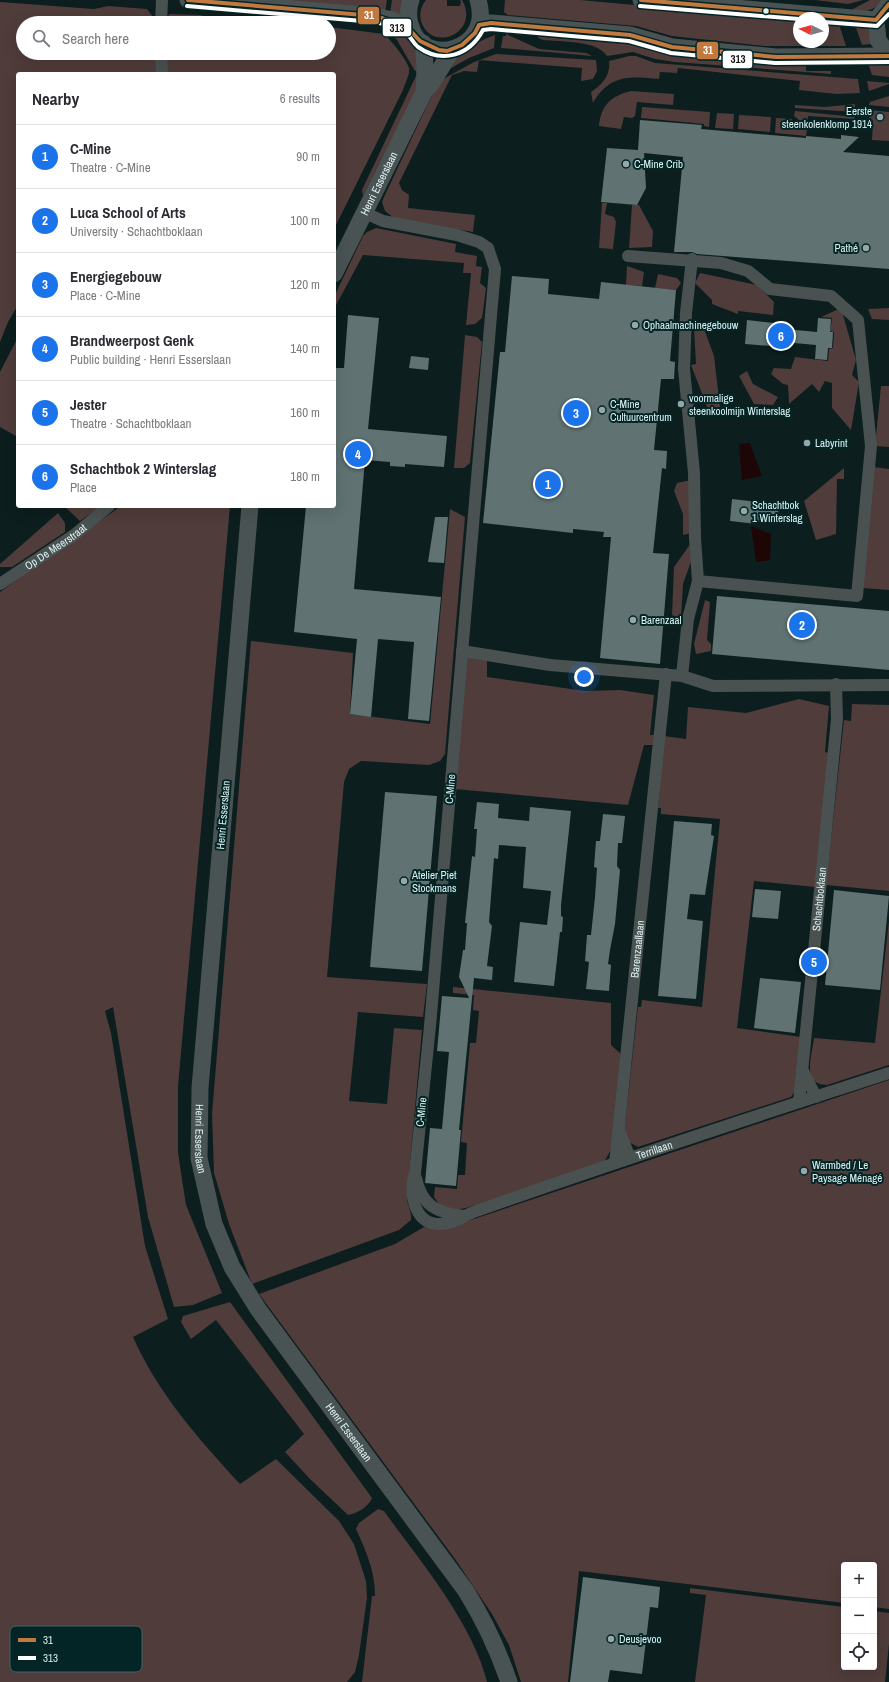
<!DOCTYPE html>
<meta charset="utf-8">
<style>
body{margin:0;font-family:"Archivo Narrow",sans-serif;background:#f7f7f7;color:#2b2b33}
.controls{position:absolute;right:12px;bottom:12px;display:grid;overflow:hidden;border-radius:4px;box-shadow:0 4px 16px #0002}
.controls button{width:36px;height:36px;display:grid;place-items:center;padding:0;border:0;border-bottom:1px solid #e1e1e2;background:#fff;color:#2b2b33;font:20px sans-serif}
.compass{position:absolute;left:793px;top:12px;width:36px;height:36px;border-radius:50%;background:#fff;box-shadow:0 4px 16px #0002;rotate:275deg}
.you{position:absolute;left:584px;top:677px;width:14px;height:14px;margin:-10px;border:3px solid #fff;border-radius:50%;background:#1a73e8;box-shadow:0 0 0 6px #1a73e833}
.badge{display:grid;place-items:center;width:26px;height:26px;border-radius:50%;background:#1a73e8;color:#fff;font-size:13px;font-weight:700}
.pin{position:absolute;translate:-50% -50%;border:2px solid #fff;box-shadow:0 1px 4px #0006}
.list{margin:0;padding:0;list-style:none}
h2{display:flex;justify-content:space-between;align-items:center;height:52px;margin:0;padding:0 16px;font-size:17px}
h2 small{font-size:13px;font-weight:400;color:#7c7c81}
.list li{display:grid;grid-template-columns:26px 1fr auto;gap:12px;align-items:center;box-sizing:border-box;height:64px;padding:0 16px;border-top:1px solid #e1e1e2}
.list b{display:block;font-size:15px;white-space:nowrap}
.list p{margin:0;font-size:13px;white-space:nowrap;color:#7c7c81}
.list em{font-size:13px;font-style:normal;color:#7c7c81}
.icon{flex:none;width:22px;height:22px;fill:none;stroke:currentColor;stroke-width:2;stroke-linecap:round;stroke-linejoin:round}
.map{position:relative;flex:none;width:889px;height:1682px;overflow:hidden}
.search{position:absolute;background:#fff;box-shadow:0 4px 16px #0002;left:16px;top:16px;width:320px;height:44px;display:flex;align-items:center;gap:10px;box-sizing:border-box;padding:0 14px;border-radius:22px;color:#7c7c81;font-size:15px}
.panel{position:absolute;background:#fff;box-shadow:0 4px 16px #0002;left:16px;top:72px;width:320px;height:436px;border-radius:4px}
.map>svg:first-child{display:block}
.green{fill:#4f3c3b}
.water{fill:#1e0506}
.building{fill:#607272}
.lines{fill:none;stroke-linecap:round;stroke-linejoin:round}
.street{stroke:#4a5151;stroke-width:12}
.secondary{stroke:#4a5353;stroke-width:17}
.bus-1-casing{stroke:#042526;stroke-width:7}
.bus-2-casing{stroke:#042526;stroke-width:7}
.bus-1{stroke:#c27940;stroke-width:4}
.bus-2{stroke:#fff;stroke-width:4}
.bus-dot{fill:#dcf2f2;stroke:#042526;stroke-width:1.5}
.poi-dot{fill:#93a8a8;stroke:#042526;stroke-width:1.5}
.labels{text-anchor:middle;stroke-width:4;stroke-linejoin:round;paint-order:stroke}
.poi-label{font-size:11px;fill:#dcf2f2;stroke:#042526;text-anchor:start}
.street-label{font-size:11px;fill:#dcf2f2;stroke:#042526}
.key{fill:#042526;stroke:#456263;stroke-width:1}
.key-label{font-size:11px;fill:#dcf2f2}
.line-badge{stroke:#042526;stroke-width:1.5}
.badge-label{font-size:11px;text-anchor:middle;font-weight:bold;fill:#fff}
.pale-badge-label{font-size:11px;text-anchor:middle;font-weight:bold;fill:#111}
</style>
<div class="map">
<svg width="889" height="1682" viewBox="0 0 889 1682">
<rect width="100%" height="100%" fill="#0c1e1e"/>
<!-- green -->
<path class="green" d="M258,0H387L385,13Z
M392,0H403L401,19L390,13Z
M426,0H447V6H460L461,1L459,0H462C481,33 431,54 421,21C419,13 421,6 426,0Z
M505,0H580L799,20V42H823V22L839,24L846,46H765L672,36L636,26L508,15L504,12Z
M815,0H863L848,4Z
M870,0H883C874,11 865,12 851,13L853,9Z
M0,2L94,9L108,6L147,9L153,17L154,23H23V53H156L157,74H18V305L8,322L0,342Z
M170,14L200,15L218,20L269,23H165L166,18Z
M389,24C414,40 414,43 420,71H415L397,40L389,31Z
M855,25L868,27L871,44L862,45Z
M329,27L384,34C391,40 407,60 409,68C410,75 405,83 403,90L334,229V74H166V53H329Z
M506,34L539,49L586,53L593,56L501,48L503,36H506Z
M495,35L494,48L469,58L444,72C458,55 474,42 495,35Z
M538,36L631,44L672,55L806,66V71H831V74L675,62L655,59L633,52L607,56C597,40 561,42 543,40L538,38Z
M496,54L596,60L597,71L593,79L581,81L582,68L479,60L477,72L464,71L452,75L399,183L402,190L409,195L408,208L475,215L473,232L394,218L385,211L382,202L384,197L440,78H445L474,62Z
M629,56H636L655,63L858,79L860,93L836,94L799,90L800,81L678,68L677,73L660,72L659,79C629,76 609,75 593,103L591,92C602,85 611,75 609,61Z
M868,63L889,65V77L872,75Z
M416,76H419L416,90L363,196L362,190Z
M867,81L889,83V84L869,91Z
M631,91L674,94L673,105L637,102L635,116L632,118L624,117L621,129L599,126C601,105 611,96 631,91Z
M889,96V107L869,105L870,102Z
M855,104V112L795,108V105L825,107Z
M642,107L710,112L709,127L704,126V124L641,118Z
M870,110L889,112V141L872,140L873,121L869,120Z
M795,111L855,117L854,119L808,116L807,124H804L794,116Z
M717,113L734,114L733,129L715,128Z
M739,115L771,117L770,132L738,129Z
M776,118L791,119L803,129L807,130L806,136L775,133Z
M602,203H607L605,214L614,217L616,222L613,249L599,248Z
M632,205H639L653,231L652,247L629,248Z
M376,228L456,244L455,252L477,256L476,266L482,267L480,283L486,288L482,318L475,324L466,325L471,273H463L464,263L363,255L334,309V297L363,236L367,232Z
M627,266L644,272L642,286L626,285Z
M700,273L757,285L774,302L773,315L738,311V314L712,304V300L695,283Z
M658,274L677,278L681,283L676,290L655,288Z
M841,308L856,360L852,375L859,382L851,430L832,408V383L825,381L819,392L812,384L789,404L788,385L783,384L771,374L774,368L791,369L795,357L828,361L829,349L833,348L834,332L830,331L832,318L821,317Z
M889,308V320L872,319L868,309Z
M703,326L714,356L720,407L708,409L691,365L696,364L694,327Z
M465,335L477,337L482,342L470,463L464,468H454Z
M18,337V437L0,427V372Z
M747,371L753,384L778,397L773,405L754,404L739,376Z
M881,386H889V447L875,446Z
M874,467L889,469V590L863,588Z
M844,468V479H837L836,534L816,540L804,501Z
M691,480V533L683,535V514L674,491L677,483Z
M64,506H101L80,521Z
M121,506H230L178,1086V1153L186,1205L222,1293L193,1305L174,1307L148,1217L113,1007L105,1011L111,1033L145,1246L168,1319L133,1337C159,1395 198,1438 240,1484L276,1459L339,1521L354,1544L366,1581L367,1598L359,1655L355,1672L347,1682H0V592Z
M450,509L465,517L445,754L440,761L429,765L361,761L349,769L344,782L327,977L427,984L423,1017L358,1012L349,1101L387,1104L394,1028L422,1030L407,1197C407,1206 412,1211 411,1220L399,1230L252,1284L229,1224L214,1173L212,1114L251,641L353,653L350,714L430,724Z
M58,513L65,523V532L12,567H0V564Z
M691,543L694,553L683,584L681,619L672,615L674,567Z
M705,600L710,602L707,640L711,644V651L696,654L694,644Z
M467,657L487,660V677L585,691L620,690L654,695L650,735H654L653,745H644L628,805L455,789Z
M799,699L829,706L825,752L829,753L815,887L754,881L737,1028L801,1037L795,1091L791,1097L638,1147L629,1142L624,1132L638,1007H641L642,1000L702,1007L720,819L661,814V808H658L664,736L686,739L688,707L746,713Z
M852,704L889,705V891L826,885L844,720L851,721Z
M889,921V1065L827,1085C801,1085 812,1055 814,1038L875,1043Z
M453,987L611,1003V1045L621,1054L612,1148L604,1162L466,1208L454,1210L442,1208L434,1197L435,1187L457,1189L458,1175H465L467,1143L461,1142L470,1043H476L479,1011L473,1010L474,995L453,993Z
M889,1080V1609L874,1607V1565H844V1603L579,1571L568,1682H521L509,1645L492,1614L455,1559L259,1294L395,1244L424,1227L447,1228Z
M230,1302L372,1498C369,1506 357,1514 348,1515L310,1479L285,1452L304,1434L216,1320L191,1339L181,1322L183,1316Z
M378,1509L384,1511C419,1560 473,1623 487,1682H362L372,1596H375C375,1571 366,1551 356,1529L359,1523Z
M690,1588L844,1607V1667H874V1611L889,1613V1644L885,1682H695L706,1595L690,1593Z"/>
<!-- water -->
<path class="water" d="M750,443L762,476L742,480L739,444Z
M751,526L771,534L770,560L756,562Z"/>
<!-- building -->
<path class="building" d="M640,120L702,125L701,129L806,138V136L841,139V135L859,137L843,152L889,156V269L697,254L692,252H674L683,157L644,153L646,188L637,205L601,202L607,148L638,150Z
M512,276L549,279L548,294L599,299L601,282L676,290L670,361L675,362L674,379H661L654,450L667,451L666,469L662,468L653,553L669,554L660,664L600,658L611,537H603L604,532L573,529V533L483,523L500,352H505Z
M348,315L379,318L368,429L447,436L444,467L405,464V467L390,466V462L365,460L354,589L441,597L429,721L408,719L414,642L378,639L371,717L350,714L357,639L294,632L306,506H334V368H344Z
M818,318L831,319L830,332H833L832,348H828L827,360L815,359L816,345L772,341V346L745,344L747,320L774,323V328L817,332Z
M411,356L429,358L428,370L409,368Z
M732,499L758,502V504L779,506L777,523L757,521V524L730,521Z
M435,517H448L444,563L428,562Z
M717,596L889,611V670L712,654Z
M385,792L437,796L422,971L370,967Z
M477,802L499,804L498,818L529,821L530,807L571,811L561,905V916L563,917L562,932H560L554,986L514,982L520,922L547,925L551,891L523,888L526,847L499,845L498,859L494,858L489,922L492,926L487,966L493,967L492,980L474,978L459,1130H461L456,1186L425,1183L430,1128L442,1129L449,1052L437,1051L442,996L469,998L459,977L463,950H465L467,923H465L472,856L475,857L477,829H474Z
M603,814L625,816L622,843H618L617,866L620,870L615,924L610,950L608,964L611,965L609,991L586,989L589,962L585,961L587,935H591L595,897L597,868L594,867L596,841H600Z
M674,821L712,824L711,835L714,836L705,895L690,894L687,919L703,921L696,999L658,996Z
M755,889L781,891L778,919L752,917Z
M834,890L889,896L880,990L825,985Z
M760,978L801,982L795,1033L754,1028Z
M583,1577L660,1587L658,1608L650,1607L642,1674L610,1670L608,1682H570Z"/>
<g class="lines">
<!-- street -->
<g class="street">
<path d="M161,23L162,0"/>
<path d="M161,53L162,74"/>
<path id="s1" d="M365,213L383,221L457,235L479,242L488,248L495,269L430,1026L415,1173C409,1191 413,1222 437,1224C452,1225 463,1216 476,1211C499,1203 522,1195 545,1187C659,1148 774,1110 889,1073"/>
<path d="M628,256L721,263L748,271L770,289L831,296L858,320L871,446L857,596L698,581"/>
<path id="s2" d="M0,584L74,535L109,506"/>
<path d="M462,651L550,665L682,676L713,686L889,685"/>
<path d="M682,676L688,619L698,581L695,538L694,473L684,369L686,313L692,259"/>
<path d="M803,1071L816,1097"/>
<path id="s3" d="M799,1102L837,719L836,684"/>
<path d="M619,1130L630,1158"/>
<path id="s4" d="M615,1163L666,674"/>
<path d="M416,1178C422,1206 437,1213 464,1216"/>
</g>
<!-- secondary -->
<g class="secondary">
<path d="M188,0L375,16L392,20L411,28"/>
<path d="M411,0C408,8 408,16 410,24C422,71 494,50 478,0"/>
<path d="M641,0L876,20"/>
<path d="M889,4L876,20L878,40L889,55"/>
<path d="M479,25L491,23L630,35L672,47L776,57L889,56"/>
<path d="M423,43L425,66L424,92"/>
<path id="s5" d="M334,274L424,92L431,84L452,50"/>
<path id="s6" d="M250,506L200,1088L199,1158L214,1224L232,1267L258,1309L466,1591C484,1620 498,1650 509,1682"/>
</g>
<!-- bus-1 casing -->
<g class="bus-1-casing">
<path id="bus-1" d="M188,0L375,16L406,26L420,41L439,50L447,51L462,45L475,33L479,25L491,23L630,35L672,47L776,57L889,56
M641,0L876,20L889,4"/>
</g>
<!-- bus-2 casing -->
<g class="bus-2-casing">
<path id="bus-2" d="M187,6L374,22C384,24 395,26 404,31C410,35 412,42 418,47C442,64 469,56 483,30L491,29L629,41L671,53L775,63L889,62
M640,6L799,19
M823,22L877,26L889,14"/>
</g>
<!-- bus-1 -->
<use href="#bus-1" class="bus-1"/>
<!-- bus-2 -->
<use href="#bus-2" class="bus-2"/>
</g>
<!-- markers -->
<circle class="bus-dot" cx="766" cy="11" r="3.5"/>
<g class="poi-dot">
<circle cx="880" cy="117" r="4"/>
<circle cx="626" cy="164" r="4"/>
<circle cx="866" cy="248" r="4"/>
<circle cx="635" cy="325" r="4"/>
<circle cx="681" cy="404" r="4"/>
<circle cx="602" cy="410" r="4"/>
<circle cx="807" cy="443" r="4"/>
<circle cx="744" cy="511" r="4"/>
<circle cx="633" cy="620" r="4"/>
<circle cx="404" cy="881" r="4"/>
<circle cx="804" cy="1171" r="4"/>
<circle cx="611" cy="1639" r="4"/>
</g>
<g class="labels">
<!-- poi labels -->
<g class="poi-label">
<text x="872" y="115" text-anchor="end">Eerste<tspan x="872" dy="13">steenkolenklomp 1914</tspan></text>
<text x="634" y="168">C-Mine Crib</text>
<text x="858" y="252" text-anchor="end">Pathé</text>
<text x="643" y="329">Ophaalmachinegebouw</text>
<text x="689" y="402">voormalige<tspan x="689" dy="13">steenkoolmijn Winterslag</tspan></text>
<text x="610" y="408">C-Mine<tspan x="610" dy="13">Cultuurcentrum</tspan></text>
<text x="815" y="447">Labyrint</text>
<text x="752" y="509">Schachtbok<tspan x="752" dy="13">1 Winterslag</tspan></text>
<text x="641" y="624">Barenzaal</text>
<text x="412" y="879">Atelier Piet<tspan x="412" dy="13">Stockmans</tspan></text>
<text x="812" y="1169">Warmbed / Le<tspan x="812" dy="13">Paysage Ménagé</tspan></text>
<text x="619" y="1643">Deusjevoo</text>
</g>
<!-- street labels -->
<g class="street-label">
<text dy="4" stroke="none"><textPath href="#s5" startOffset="101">Henri Esserslaan</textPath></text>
<text dy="4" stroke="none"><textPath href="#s2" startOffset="67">Op De Meerstraat</textPath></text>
<text transform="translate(450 789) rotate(-85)" y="4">C-Mine</text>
<text transform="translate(223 815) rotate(-85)" y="4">Henri Esserslaan</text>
<text dy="4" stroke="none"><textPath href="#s3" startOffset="204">Schachtboklaan</textPath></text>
<text dy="4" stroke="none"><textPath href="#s4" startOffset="215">Barenzaallaan</textPath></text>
<text transform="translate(421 1112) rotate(-84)" y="4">C-Mine</text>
<text dy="4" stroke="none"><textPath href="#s6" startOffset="635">Henri Esserslaan</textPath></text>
<text dy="4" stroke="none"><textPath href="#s1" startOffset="1352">Terrillaan</textPath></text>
<text dy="4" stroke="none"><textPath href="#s6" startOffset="971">Henri Esserslaan</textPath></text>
</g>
</g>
<!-- legend -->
<rect x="10" y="1626" width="132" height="46" rx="6" class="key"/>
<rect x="18" y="1638" width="18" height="4" fill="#c27940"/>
<rect x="18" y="1656" width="18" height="4" fill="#fff"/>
<g class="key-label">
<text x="43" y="1644">31</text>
<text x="43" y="1662">313</text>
</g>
<g class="line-badge">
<rect x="357" y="6" width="23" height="19" rx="4" fill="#c27940"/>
<rect x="382" y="18" width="30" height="19" rx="4" fill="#fff"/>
<rect x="696" y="41" width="23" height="19" rx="4" fill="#c27940"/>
<rect x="722" y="50" width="31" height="19" rx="4" fill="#fff"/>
</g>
<g class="badge-label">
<text x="369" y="19">31</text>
<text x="708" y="54">31</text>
</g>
<g class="pale-badge-label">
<text x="397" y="32">313</text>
<text x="738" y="63">313</text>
</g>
</svg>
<div class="controls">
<button>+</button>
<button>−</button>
<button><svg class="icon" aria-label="locate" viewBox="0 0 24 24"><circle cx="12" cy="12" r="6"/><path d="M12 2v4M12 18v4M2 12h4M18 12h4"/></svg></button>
</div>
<svg class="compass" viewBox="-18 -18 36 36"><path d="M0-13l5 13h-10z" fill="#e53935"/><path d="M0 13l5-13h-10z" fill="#7c7c81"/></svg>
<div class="you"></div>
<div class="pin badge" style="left:548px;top:484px">1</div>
<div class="pin badge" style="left:802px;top:625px">2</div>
<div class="pin badge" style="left:576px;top:413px">3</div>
<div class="pin badge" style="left:358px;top:454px">4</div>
<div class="pin badge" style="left:814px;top:962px">5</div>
<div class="pin badge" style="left:781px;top:336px">6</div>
<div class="search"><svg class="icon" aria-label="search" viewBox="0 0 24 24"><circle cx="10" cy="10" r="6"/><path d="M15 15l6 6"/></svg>Search here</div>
<section class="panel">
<h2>Nearby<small>6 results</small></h2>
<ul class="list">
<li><span class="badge">1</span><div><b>C-Mine</b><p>Theatre · C-Mine</p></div><em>90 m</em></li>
<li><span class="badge">2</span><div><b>Luca School of Arts</b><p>University · Schachtboklaan</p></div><em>100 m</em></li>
<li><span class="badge">3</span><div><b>Energiegebouw</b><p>Place · C-Mine</p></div><em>120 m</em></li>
<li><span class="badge">4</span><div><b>Brandweerpost Genk</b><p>Public building · Henri Esserslaan</p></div><em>140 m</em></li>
<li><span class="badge">5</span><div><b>Jester</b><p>Theatre · Schachtboklaan</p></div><em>160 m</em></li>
<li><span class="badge">6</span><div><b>Schachtbok 2 Winterslag</b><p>Place</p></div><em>180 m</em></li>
</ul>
</section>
</div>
